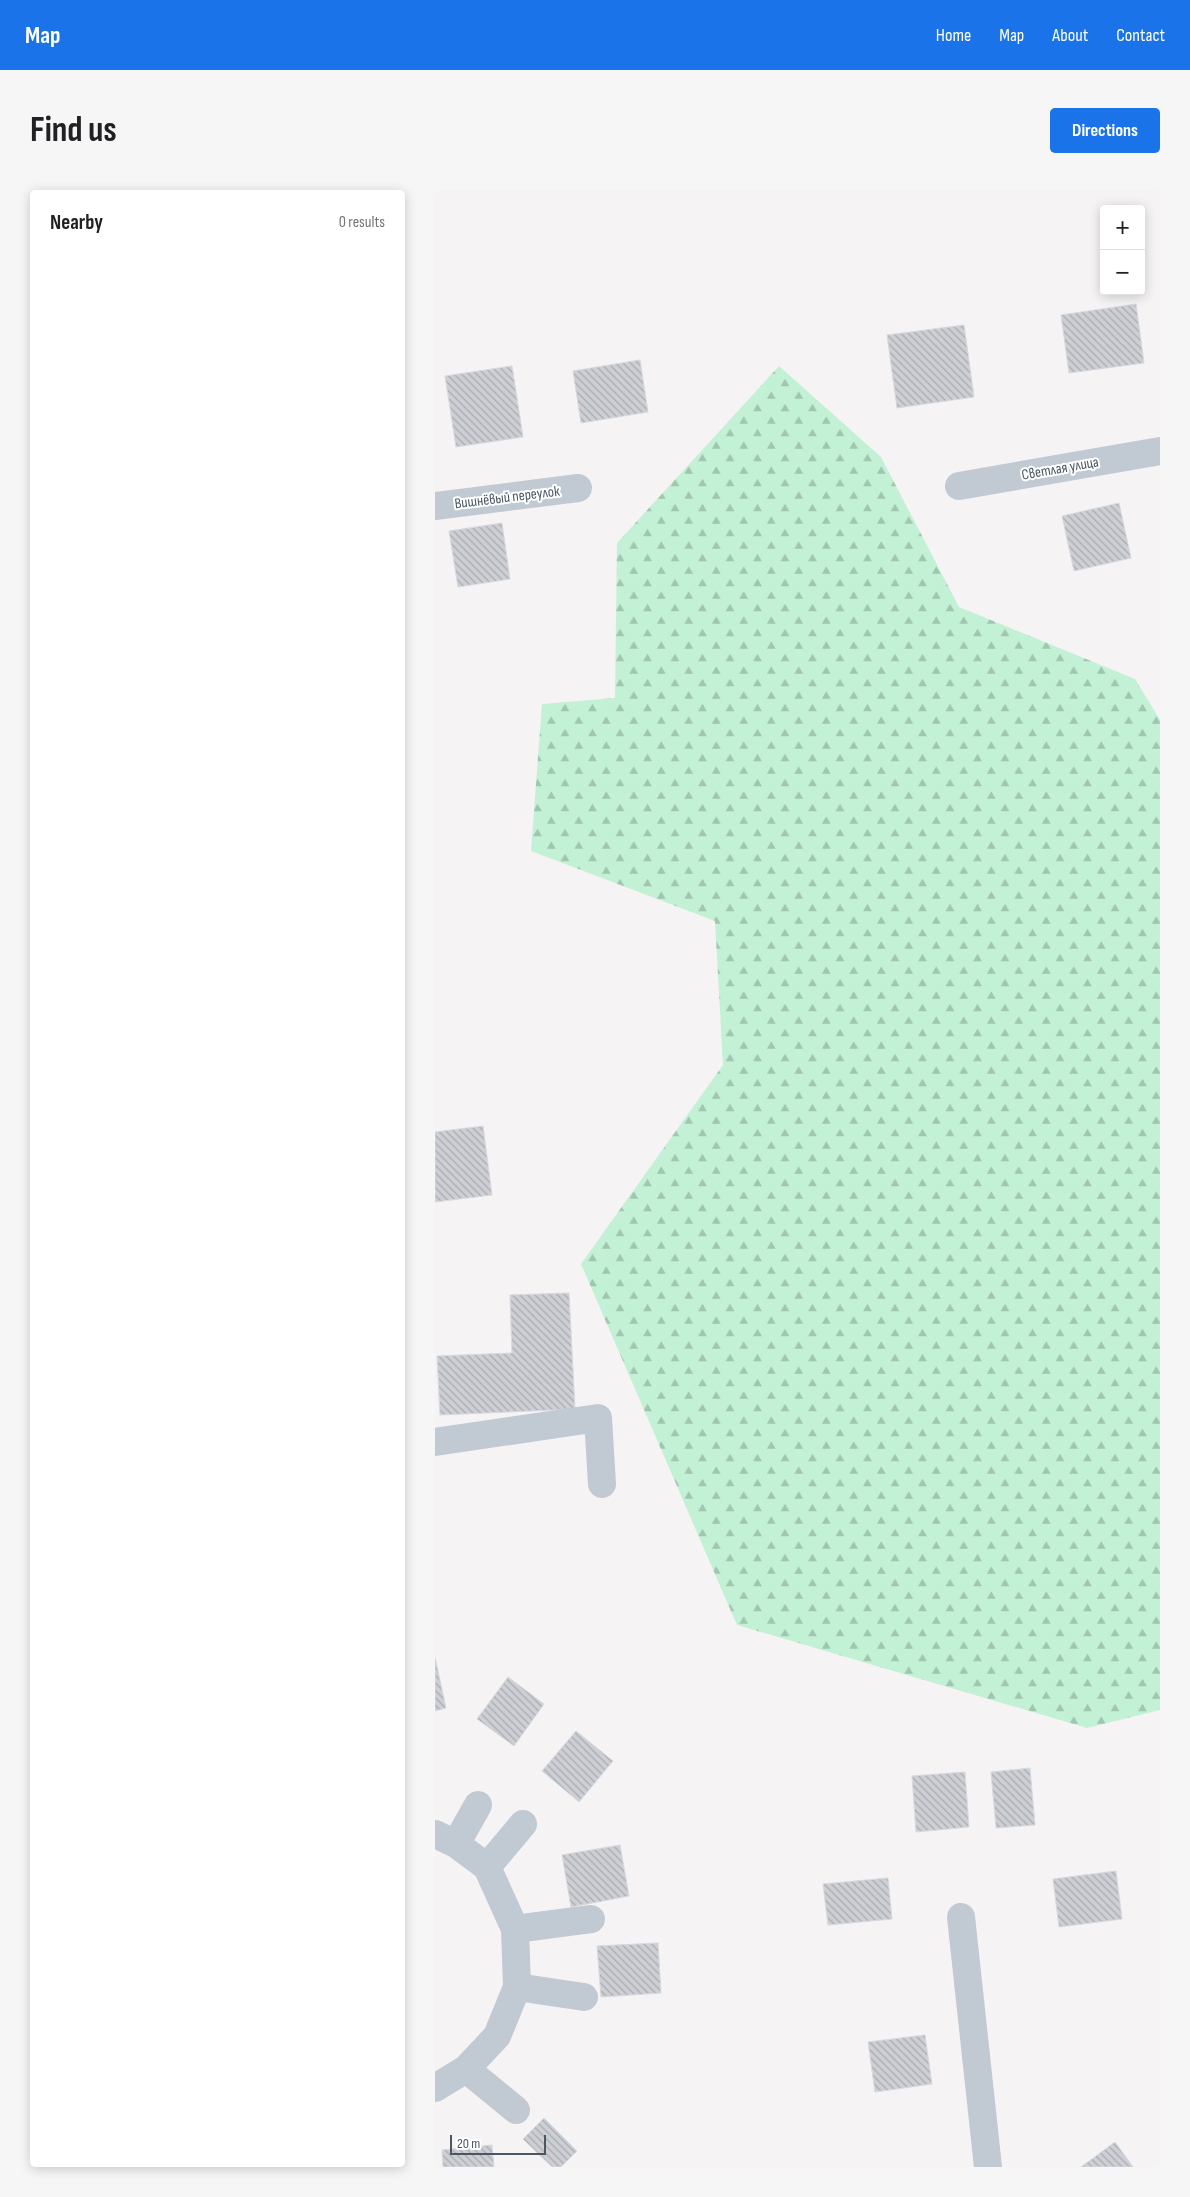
<!DOCTYPE html>
<meta charset="utf-8">
<style>
body{margin:0;font-family:"Sofia Sans Condensed",sans-serif;background:#f6f6f6;color:#202124}
.controls{position:absolute;right:15px;top:15px;display:grid;overflow:hidden;border-radius:5px;box-shadow:0 2px 12px #0003}
.controls button{width:45px;height:45px;display:grid;place-items:center;padding:0;border:0;border-bottom:1px solid #e0e0e0;background:#fff;color:#202124;font:25px sans-serif}
.scale{position:absolute;left:15px;bottom:12px;width:96px;box-sizing:border-box;padding-left:5px;border:2px solid #4a5661;border-top:0;font-size:14px;line-height:18px;white-space:nowrap;color:#4a5661;-webkit-text-stroke:4px #fff;paint-order:stroke}
.list{margin:0;padding:0;list-style:none}
h2{display:flex;justify-content:space-between;align-items:center;height:65px;margin:0;padding:0 20px;font-size:21px}
h2 small{font-size:16px;font-weight:400;color:#757577}
.map{position:relative;flex:none;width:725px;height:1977px;overflow:hidden;border-radius:5px}
header{display:flex;align-items:center;gap:30px;box-sizing:border-box;height:70px;padding:0 25px;background:#1a73e8;color:#fff}
header strong{font-size:24px}
nav{display:flex;gap:28px;margin-inline-start:auto;font-size:18px}
.intro{display:flex;align-items:center;justify-content:space-between;box-sizing:border-box;height:120px;padding:0 30px}
h1{margin:0;font-size:35px}
.button{padding:12px 22px;border-radius:5px;background:#1a73e8;color:#fff;font-size:18px;font-weight:700}
main{display:flex;gap:30px;padding:0 30px}
aside{flex:1;background:#fff;border-radius:5px;box-shadow:0 2px 12px #0003}
.map>svg:first-child{display:block}
.forest{fill:url(#forest-firs)}
.building{fill:url(#building-back-hatch);stroke:#d7d9de}
.lines{fill:none;stroke-linecap:round;stroke-linejoin:round}
.minor{stroke:#c1cad2;stroke-width:28}
.labels{text-anchor:middle;stroke-width:4;stroke-linejoin:round;paint-order:stroke}
.street-label{font-size:15px;fill:#4a5661;stroke:#fff}
</style>
<header>
<strong>Map</strong>
<nav><a>Home</a><a>Map</a><a>About</a><a>Contact</a></nav>
</header>
<div class="intro"><h1>Find us</h1><a class="button">Directions</a></div>
<main>
<aside>
<h2>Nearby<small>0 results</small></h2>
<ul class="list">
</ul>
</aside>
<div class="map">
<svg width="725" height="1977" viewBox="0 0 725 1977">
<defs>
<pattern id="forest-firs" width="22" height="20" patternUnits="userSpaceOnUse" patternTransform="scale(1.25)"><rect width="22" height="20" fill="#c3f1d5"/><path d="M5 1l3.5 6h-7zM16 11l3.5 6h-7z" fill="#a0c6b0"/></pattern>
<pattern id="building-back-hatch" width="6" height="6" patternUnits="userSpaceOnUse" patternTransform="scale(1.25)"><rect width="6" height="6" fill="#cdcfd5"/><path d="M-1 5l2 2M0 0l6 6M5-1l2 2" fill="none" stroke="#a8abb0"/></pattern>
</defs>
<rect width="100%" height="100%" fill="#f5f3f3"/>
<!-- forest -->
<path class="forest" d="M344,176L446,267L524,417L700,489L725,530V1520L652,1538L302,1435L146,1074L288,875L280,731L96,661L107,514L180,508L182,353Z"/>
<!-- building -->
<path class="building" d="M701,114L709,173L634,183L626,125Z
M529,135L539,207L462,218L452,145Z
M205,170L213,222L146,233L138,181Z
M77,176L88,247L21,257L10,186Z
M684,313L696,368L639,381L627,326Z
M67,333L75,389L23,397L14,341Z
M48,936L57,1005L0,1012V942Z
M134,1103L140,1219L5,1225L2,1166L77,1163L75,1105Z
M0,1467L11,1518L0,1521Z
M73,1487L109,1514L79,1556L42,1529Z
M141,1541L178,1571L144,1612L107,1581Z
M595,1578L600,1635L561,1638L556,1582Z
M530,1582L534,1637L481,1642L477,1586Z
M185,1655L194,1706L136,1717L127,1665Z
M681,1681L687,1729L624,1737L618,1689Z
M453,1688L457,1729L393,1735L388,1694Z
M223,1753L226,1803L166,1807L162,1756Z
M490,1845L497,1894L440,1902L433,1852Z
M109,1928L142,1961L126,1977H117L88,1949Z
M680,1952L698,1977H646Z
M57,1955L59,1977H8L7,1960Z"/>
<g class="lines">
<!-- minor -->
<path class="minor" d="M524,296L725,261
M0,316L143,298
M0,1252L163,1228L167,1294
M0,1644L21,1654L52,1677L80,1739L82,1797L62,1846L31,1879L0,1898
M21,1654L43,1615
M52,1677L88,1634
M526,1727L553,1977
M80,1739L156,1729
M82,1797L149,1807
M31,1879L81,1920"/>
</g>
<g class="labels">
<!-- street labels -->
<g class="street-label">
<text transform="translate(625 278) rotate(-10)" y="5">Светлая улица</text>
<text transform="translate(72 307) rotate(-7)" y="5">Вишнёвый переулок</text>
</g>
</g>
</svg>
<div class="controls">
<button>+</button>
<button>−</button>
</div>
<div class="scale">20 m</div>
</div>
</main>
